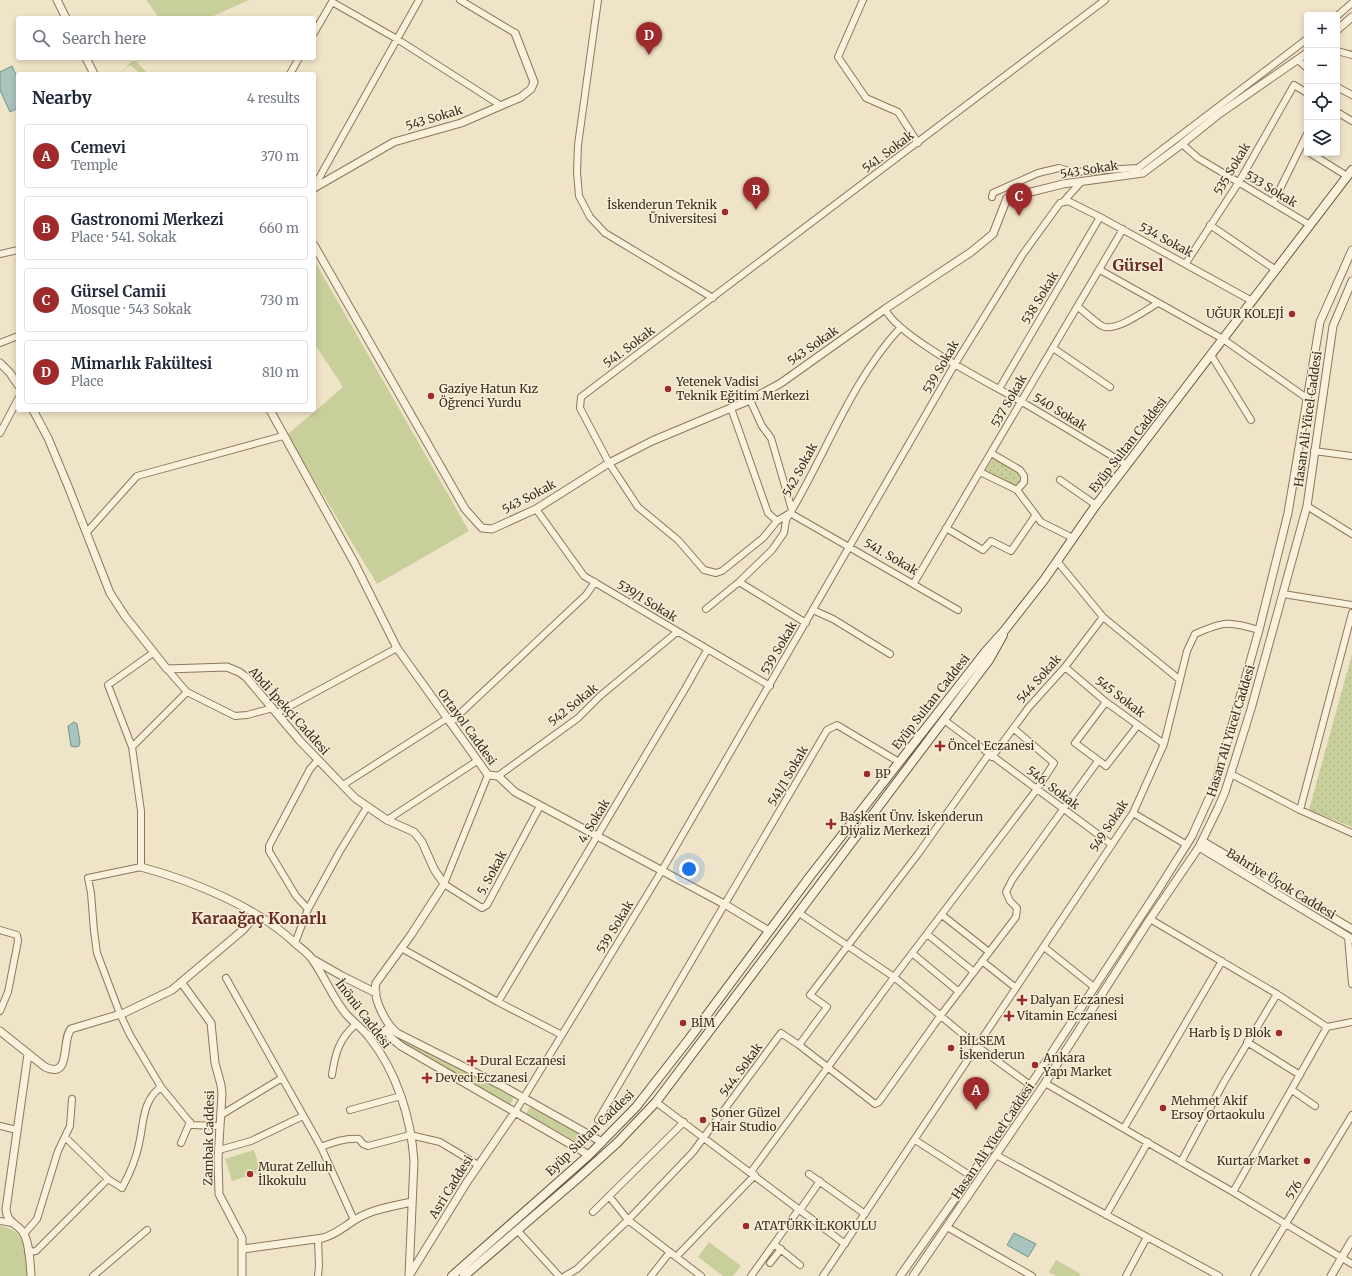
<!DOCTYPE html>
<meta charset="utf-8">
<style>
body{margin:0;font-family:Merriweather,serif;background:#f2f2f3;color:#1f2937}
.controls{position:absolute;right:12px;top:12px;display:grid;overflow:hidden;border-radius:4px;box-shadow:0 2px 6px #0003}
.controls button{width:36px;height:36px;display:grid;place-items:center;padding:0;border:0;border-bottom:1px solid #e0e1e3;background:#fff;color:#1f2937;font:20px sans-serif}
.you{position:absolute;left:689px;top:869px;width:14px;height:14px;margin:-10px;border:3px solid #fff;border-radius:50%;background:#1a73e8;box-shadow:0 0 0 6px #1a73e833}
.badge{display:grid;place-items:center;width:26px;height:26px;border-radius:50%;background:#9e2a2b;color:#fff;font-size:13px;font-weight:700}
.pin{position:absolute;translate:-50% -33px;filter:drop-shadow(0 1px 2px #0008)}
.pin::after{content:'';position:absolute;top:21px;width:14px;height:12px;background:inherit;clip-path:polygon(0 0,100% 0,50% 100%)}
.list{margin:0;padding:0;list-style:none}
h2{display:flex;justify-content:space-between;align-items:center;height:52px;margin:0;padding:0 16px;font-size:17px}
h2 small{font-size:13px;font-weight:400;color:#747a83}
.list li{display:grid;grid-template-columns:26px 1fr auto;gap:12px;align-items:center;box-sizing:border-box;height:64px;margin:0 8px 8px;padding:0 8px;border:1px solid #e0e1e3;border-radius:4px}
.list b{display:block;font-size:15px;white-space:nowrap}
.list p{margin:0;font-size:13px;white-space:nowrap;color:#747a83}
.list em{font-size:13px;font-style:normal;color:#747a83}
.icon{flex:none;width:22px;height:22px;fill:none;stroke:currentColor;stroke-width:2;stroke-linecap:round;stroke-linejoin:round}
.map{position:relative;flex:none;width:1352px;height:1276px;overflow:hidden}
.search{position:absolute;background:#fff;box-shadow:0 2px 6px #0003;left:16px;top:16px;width:300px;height:44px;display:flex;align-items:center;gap:10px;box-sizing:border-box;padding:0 14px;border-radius:4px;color:#747a83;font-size:15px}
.panel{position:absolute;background:#fff;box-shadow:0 2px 6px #0003;left:16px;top:72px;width:300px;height:340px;border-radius:4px}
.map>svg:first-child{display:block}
.green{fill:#c9cf9b}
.park{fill:url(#park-dots)}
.water{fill:#a9c4bc;stroke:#6f938a}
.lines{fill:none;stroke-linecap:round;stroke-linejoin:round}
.minor-casing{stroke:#8d765c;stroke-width:8}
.tertiary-casing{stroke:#8d765c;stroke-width:9}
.secondary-casing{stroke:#6f573f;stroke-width:10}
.minor{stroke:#faf1dc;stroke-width:6}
.tertiary{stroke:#faf1dc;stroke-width:7}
.secondary{stroke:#faf1dc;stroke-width:8}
.poi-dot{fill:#9e2a2b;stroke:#f7eed8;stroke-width:1.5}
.labels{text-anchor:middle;stroke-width:3;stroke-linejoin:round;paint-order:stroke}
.street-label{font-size:12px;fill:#3d2e20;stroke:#f7eed8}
.poi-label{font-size:12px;fill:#3d2e20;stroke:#f7eed8;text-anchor:start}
.district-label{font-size:16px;font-weight:bold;fill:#6b2e1e;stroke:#f7eed8}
</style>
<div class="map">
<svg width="1352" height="1276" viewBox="0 0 1352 1276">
<defs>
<pattern id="park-dots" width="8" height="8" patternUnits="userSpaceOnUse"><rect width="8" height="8" fill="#c9cf9b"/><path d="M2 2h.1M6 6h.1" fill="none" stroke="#aeb285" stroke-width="1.8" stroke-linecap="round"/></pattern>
</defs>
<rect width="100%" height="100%" fill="#f0e4c8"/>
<!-- green -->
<path class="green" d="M146,0H249L209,18H159Z
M134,61H136L148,74H141L130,65L120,74L131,62Z
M314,260L469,531L377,584L287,435L343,387L314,343Z
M400,1037L514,1097L510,1105L401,1041L399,1040Z
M530,1107L584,1136L579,1143L526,1114Z
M254,1150L261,1172L232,1181L225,1159Z
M0,1226C28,1230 25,1253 27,1276H0Z
M709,1242L741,1266L733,1276H723L698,1257Z
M1056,1260L1081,1274L1079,1276H1056L1049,1272Z"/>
<!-- park -->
<path class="park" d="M994,457L1016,470L1022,480L1017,488L985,471Z
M1352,654V827L1309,810Z"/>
<!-- water -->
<path class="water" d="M12,66L18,79V108L10,112L0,90V72Z
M74,722L77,724L80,742L79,746L75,747L71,746L68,726Z
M1014,1233L1036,1244L1028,1257L1007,1245Z"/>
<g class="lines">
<!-- minor casing -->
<g class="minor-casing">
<path id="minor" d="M460,0L515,33
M598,0L578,145L577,172L579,196L590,217L605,233L713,298
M863,0L838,57L866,98L898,112L918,143
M1337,16L1352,3
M314,33L332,2L397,39L500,105
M1337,51L1352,55
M1298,60L1307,68
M290,74L299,58
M1337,87L1352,95
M1337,112L1352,121
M1182,144L1198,158L1310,225
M1310,153L1347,176
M314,187L419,0
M992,197L993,193L1038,173L1059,168L1073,172L1138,168L1307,39
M1064,201L1081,182
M1273,203L1307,134
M1210,225L1276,270
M0,254L18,250
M1186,263L1239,182L1294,85L1307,93
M1100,270L1223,339L1308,399
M1078,307C1086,313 1094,321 1102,326C1115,333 1146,310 1158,303
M885,309C899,338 991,384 1022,402C1058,423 1092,444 1127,465
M0,343L18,336
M1053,348L1110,387
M1211,355L1251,420
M999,389L1100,217
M750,400L762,426L771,438L792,510
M731,408L768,513L777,521
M0,433L18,399
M1314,451L1352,456
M991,453L1020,470L1024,476V482L1017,490
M980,472L1017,490L1041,522L1073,538
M1060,480L1096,505
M1307,506L1352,534
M536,509L584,576L770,686
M946,528L983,550L991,541L1011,551L1035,516
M87,532L137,476L283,436
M1057,561L1103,617L1180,680
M739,582L806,623
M914,583L1123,229
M1283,594L1352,605
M706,609L739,582L772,550L784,533L786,520C824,459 850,382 900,328
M813,610L833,619L890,654
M958,610L790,513L777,521L763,538L722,571L716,573L704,570L678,540L638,507L609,463L580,408L581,397L1105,0
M153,653L108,685L132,747L141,811V867L88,878L91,893L94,931L97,953L120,1014L130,1035L161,1087L192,1125L220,1126
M1065,667L1106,702L1164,744
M167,669L187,692L235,716L247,715L273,708
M1106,702L1075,743L1106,766L1138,725
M277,713L397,648
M944,720L1111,844
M450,723L586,595L595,582
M132,747L187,692
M989,754L918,854L810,995L827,1007L799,1045L875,1104L879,1102L941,1015L1016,917L1017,908L1010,901L1006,892L1012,880L1098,761
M992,757L1029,707L1065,667L1103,617
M1231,774L1300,810L1352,833
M488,775L444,884L482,908L487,905L540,806
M498,776L578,718L600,696L677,632
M343,785L446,719
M1300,810L1352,613
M1133,813L1187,845
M387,820L477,761
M308,909L296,896L269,851V846L310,769L318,760
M799,913L894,977L978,1047L1030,1085
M942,915L989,952
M1150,919L1277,994L1327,1027L1352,1022
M0,930L17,935L18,941L8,992L0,1011
M927,934L974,972
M1348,937L1352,984
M295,943L308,909L340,851L367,807
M1044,947L1094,987
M401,948L498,1002L562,1035
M912,953L959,992
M982,961L1016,988
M226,978L321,1147L354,1220
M498,1002L685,689L707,650
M1247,1042L1300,1075
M332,1075C335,1054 339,1039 355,1025
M1045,1083L1233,1192L1352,1264
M1292,1090L1315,1106
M656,1102L845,1244
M350,1110L401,1096
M515,1112L661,872L955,364L1023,254L1060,203L1068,201L1100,217L1252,301
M221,1115L282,1078
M598,1120L827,730L837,725L899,762
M0,1126L17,1130
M1124,1128L1222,961
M65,1137L109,1180
M915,1140L971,1176
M181,1143L190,1122
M321,1147C334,1142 345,1138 359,1139L363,1144L368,1146L410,1135L440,1142L478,1165
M219,1150L251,1141L303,1116
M996,1155L1219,1276
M1181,1162L1224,1082L1277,994
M751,1172L894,977L1037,789L1054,763L1013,728
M809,1174L865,1214
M1233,1192L1327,1027
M609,1196L628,1220L701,1276
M800,1210L820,1181
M593,1212L684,1122
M1106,1215L1148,1142
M0,1221L12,1223
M947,1227L1032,1276
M518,1231L559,1276
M24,1234L37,1219L58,1151L70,1126L72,1099
M318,1239L319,1266L318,1276
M774,1244L800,1265
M28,1252L36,1251L108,1179L122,1188C130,1173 136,1160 139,1144C144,1122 142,1101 161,1087
M676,1257L755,1175
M770,1263L781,1249
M93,1276L147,1230
M565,1276L577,1269L628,1220L693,1152L781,1033L799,1045
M651,1276L670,1252
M751,1276L799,1209
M823,1276L1133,813L1164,744L1187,651L1195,634C1224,621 1229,621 1259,630
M1126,1276L1147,1237
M1254,1276L1352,1115"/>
</g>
<!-- tertiary casing -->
<g class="tertiary-casing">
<path id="tertiary" d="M57,0L66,18
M1337,30L1352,17
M86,58L94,74
M314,188L394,142L461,123L521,97L531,89L534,82L515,33
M314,245L465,509L482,528L492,529L536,509L609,463L652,441L750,400L781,383L885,309L971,252L993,234L1007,198L1063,184L1143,173L1178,147L1219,114L1307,53
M0,363L10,373L18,385
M33,410L48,438L68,486L110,593L125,616L167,669L227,667L239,672L246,677L300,741L355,798L387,820L414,832L422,842L434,869L444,884L411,935L376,983C372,998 386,1024 397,1033L504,1087L602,1142
M270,410L355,564L397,648L488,775L498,776L515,792L726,905L769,931
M1202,841L1352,929
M1199,847L1352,939
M141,867C193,881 258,907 297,945C302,949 309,954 312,959C325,977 332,997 346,1014C353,1022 363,1029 369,1037C397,1072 411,1118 414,1161L409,1276
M314,960L342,976L376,993
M181,982L211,1023L215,1063L221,1085L222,1094L218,1159L219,1194L242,1238V1276
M388,1029L390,1037L401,1046L589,1155
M0,1031L45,1067C72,1080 61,1040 71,1029L124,1013L172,990L243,930L256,915
M369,1036L384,1032L389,1027
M28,1054L6,1209C7,1224 18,1223 24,1234C30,1246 30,1263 31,1276
M243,1249L323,1238C337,1234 346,1225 358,1218C374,1209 394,1206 412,1202
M409,1276L467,1182L515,1112
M900,1276L971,1176L1158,890L1192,836L1215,785L1259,630L1288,513L1320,322L1352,250
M913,1276L1045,1083L1150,919L1199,847L1218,808L1225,792L1251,709L1307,506L1333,326L1352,281
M1331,1276L1352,1240"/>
</g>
<!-- secondary casing -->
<g class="secondary-casing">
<path id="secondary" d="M452,1276L589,1155L636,1107L689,1039L811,875L986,651L1004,631L1044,580L1096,505L1352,170
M464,1276L576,1180L617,1143L656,1102L989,660L1003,635"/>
</g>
<!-- minor -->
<use href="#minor" class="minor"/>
<!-- tertiary -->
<use href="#tertiary" class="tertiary"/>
<!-- secondary -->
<use href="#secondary" class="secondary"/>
</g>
<!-- markers -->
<g class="poi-dot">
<circle cx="725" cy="212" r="4"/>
<circle cx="1292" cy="314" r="4"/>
<circle cx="668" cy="389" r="4"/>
<circle cx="431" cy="396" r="4"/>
<path d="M938 740h4v4h4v4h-4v4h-4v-4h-4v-4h4z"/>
<circle cx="867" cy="774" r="4"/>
<path d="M829 818h4v4h4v4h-4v4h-4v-4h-4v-4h4z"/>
<path d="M1020 994h4v4h4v4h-4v4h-4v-4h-4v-4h4z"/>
<path d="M1007 1010h4v4h4v4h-4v4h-4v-4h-4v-4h4z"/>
<circle cx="683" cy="1023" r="4"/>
<circle cx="1279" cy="1033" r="4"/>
<circle cx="951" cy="1048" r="4"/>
<path d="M470 1055h4v4h4v4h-4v4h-4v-4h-4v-4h4z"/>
<circle cx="1035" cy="1065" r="4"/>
<path d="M425 1072h4v4h4v4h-4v4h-4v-4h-4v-4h4z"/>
<circle cx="1163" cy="1108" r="4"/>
<circle cx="703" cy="1120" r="4"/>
<circle cx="1307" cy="1161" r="4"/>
<circle cx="250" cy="1174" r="4"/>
<circle cx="746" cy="1226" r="4"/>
</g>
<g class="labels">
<!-- street labels -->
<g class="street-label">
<text transform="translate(434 118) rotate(-17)" y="4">543 Sokak</text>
<text transform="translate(888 152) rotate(-37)" y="4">541. Sokak</text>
<text transform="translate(1232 169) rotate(-59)" y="4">535 Sokak</text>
<text transform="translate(1089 170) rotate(-9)" y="4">543 Sokak</text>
<text transform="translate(1271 189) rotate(31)" y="4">533 Sokak</text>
<text transform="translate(1166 240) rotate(28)" y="4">534 Sokak</text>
<text transform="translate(1040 298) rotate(-59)" y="4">538 Sokak</text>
<text transform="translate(813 346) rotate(-35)" y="4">543 Sokak</text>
<text transform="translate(629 347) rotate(-37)" y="4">541. Sokak</text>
<text transform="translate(941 367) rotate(-60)" y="4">539 Sokak</text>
<text transform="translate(1009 401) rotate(-60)" y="4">537 Sokak</text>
<text transform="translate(1060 412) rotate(31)" y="4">540 Sokak</text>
<text transform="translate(1308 419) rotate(-82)" y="4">Hasan Ali Yücel Caddesi</text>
<text transform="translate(1128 445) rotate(-52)" y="4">Eyüp Sultan Caddesi</text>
<text transform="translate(800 470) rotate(-62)" y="4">542 Sokak</text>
<text transform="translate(529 497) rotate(-28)" y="4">543 Sokak</text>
<text transform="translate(891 557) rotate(30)" y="4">541. Sokak</text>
<text transform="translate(647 601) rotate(31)" y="4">539/1 Sokak</text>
<text transform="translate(779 648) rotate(-60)" y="4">539 Sokak</text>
<text transform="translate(1039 679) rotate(-49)" y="4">544 Sokak</text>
<text transform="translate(1120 697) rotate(37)" y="4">545 Sokak</text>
<text transform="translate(931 702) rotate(-52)" y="4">Eyüp Sultan Caddesi</text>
<text transform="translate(573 705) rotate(-39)" y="4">542 Sokak</text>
<text transform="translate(289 711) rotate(48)" y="4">Abdi İpekçi Caddesi</text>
<text transform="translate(467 727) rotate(54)" y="4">Ortayol Caddesi</text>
<text transform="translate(1231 731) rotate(-73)" y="4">Hasan Ali Yücel Caddesi</text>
<text transform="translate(788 776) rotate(-60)" y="4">541/1 Sokak</text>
<text transform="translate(1053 788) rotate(37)" y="4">546. Sokak</text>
<text transform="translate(594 821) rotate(-59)" y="4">4. Sokak</text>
<text transform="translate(1109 826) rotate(-57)" y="4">549 Sokak</text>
<text transform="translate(492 873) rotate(-62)" y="4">5. Sokak</text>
<text transform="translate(1281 884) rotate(31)" y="4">Bahriye Üçok Caddesi</text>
<text transform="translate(615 927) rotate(-59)" y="4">539 Sokak</text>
<text transform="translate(363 1014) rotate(53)" y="4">İnönü Caddesi</text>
<text transform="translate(741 1070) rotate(-54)" y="4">544. Sokak</text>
<text transform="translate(590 1133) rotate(-44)" y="4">Eyüp Sultan Caddesi</text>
<text transform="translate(209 1138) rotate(-89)" y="4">Zambak Caddesi</text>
<text transform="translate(993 1141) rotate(-56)" y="4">Hasan Ali Yücel Caddesi</text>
<text transform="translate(451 1187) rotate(-58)" y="4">Asri Caddesi</text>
<text transform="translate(1294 1190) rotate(-59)" y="4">576</text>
</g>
<!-- poi labels -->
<g class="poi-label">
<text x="717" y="209" text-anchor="end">İskenderun Teknik<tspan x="717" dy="14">Üniversitesi</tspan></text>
<text x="1284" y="318" text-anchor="end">UĞUR KOLEJİ</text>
<text x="676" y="386">Yetenek Vadisi<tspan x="676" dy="14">Teknik Eğitim Merkezi</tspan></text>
<text x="439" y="393">Gaziye Hatun Kız<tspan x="439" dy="14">Öğrenci Yurdu</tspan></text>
<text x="948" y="750">Öncel Eczanesi</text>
<text x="875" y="778">BP</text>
<text x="840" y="821">Başkent Ünv. İskenderun<tspan x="840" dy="14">Diyaliz Merkezi</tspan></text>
<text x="1030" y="1004">Dalyan Eczanesi</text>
<text x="1017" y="1020">Vitamin Eczanesi</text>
<text x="691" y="1027">BİM</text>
<text x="1271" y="1037" text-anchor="end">Harb İş D Blok</text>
<text x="959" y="1045">BİLSEM<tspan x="959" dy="14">İskenderun</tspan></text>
<text x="1043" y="1062">Ankara<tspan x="1043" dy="14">Yapı Market</tspan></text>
<text x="480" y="1065">Dural Eczanesi</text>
<text x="435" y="1082">Deveci Eczanesi</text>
<text x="1171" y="1105">Mehmet Akif<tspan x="1171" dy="14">Ersoy Ortaokulu</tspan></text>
<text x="711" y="1117">Soner Güzel<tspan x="711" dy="14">Hair Studio</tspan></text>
<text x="1299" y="1165" text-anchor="end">Kurtar Market</text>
<text x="258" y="1171">Murat Zelluh<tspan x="258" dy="14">İlkokulu</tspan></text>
<text x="754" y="1230">ATATÜRK İLKOKULU</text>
</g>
<!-- district labels -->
<g class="district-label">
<text x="1138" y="271">Gürsel</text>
<text x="259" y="924">Karaağaç Konarlı</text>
</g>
</g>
</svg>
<div class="controls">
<button>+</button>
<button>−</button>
<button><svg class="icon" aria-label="locate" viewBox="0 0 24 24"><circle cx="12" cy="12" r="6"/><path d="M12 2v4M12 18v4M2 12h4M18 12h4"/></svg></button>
<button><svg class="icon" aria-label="layers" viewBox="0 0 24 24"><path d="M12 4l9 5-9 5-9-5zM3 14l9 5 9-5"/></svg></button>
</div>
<div class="you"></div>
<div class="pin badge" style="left:976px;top:1110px">A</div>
<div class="pin badge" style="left:756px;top:210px">B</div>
<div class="pin badge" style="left:1019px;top:216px">C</div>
<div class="pin badge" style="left:649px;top:55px">D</div>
<div class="search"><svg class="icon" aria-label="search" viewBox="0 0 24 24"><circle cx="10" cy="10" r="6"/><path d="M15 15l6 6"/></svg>Search here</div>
<section class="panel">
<h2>Nearby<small>4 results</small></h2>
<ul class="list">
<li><span class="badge">A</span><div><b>Cemevi</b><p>Temple</p></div><em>370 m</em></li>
<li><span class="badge">B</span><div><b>Gastronomi Merkezi</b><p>Place · 541. Sokak</p></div><em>660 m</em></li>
<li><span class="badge">C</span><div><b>Gürsel Camii</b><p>Mosque · 543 Sokak</p></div><em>730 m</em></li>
<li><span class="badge">D</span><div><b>Mimarlık Fakültesi</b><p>Place</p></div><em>810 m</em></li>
</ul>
</section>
</div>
